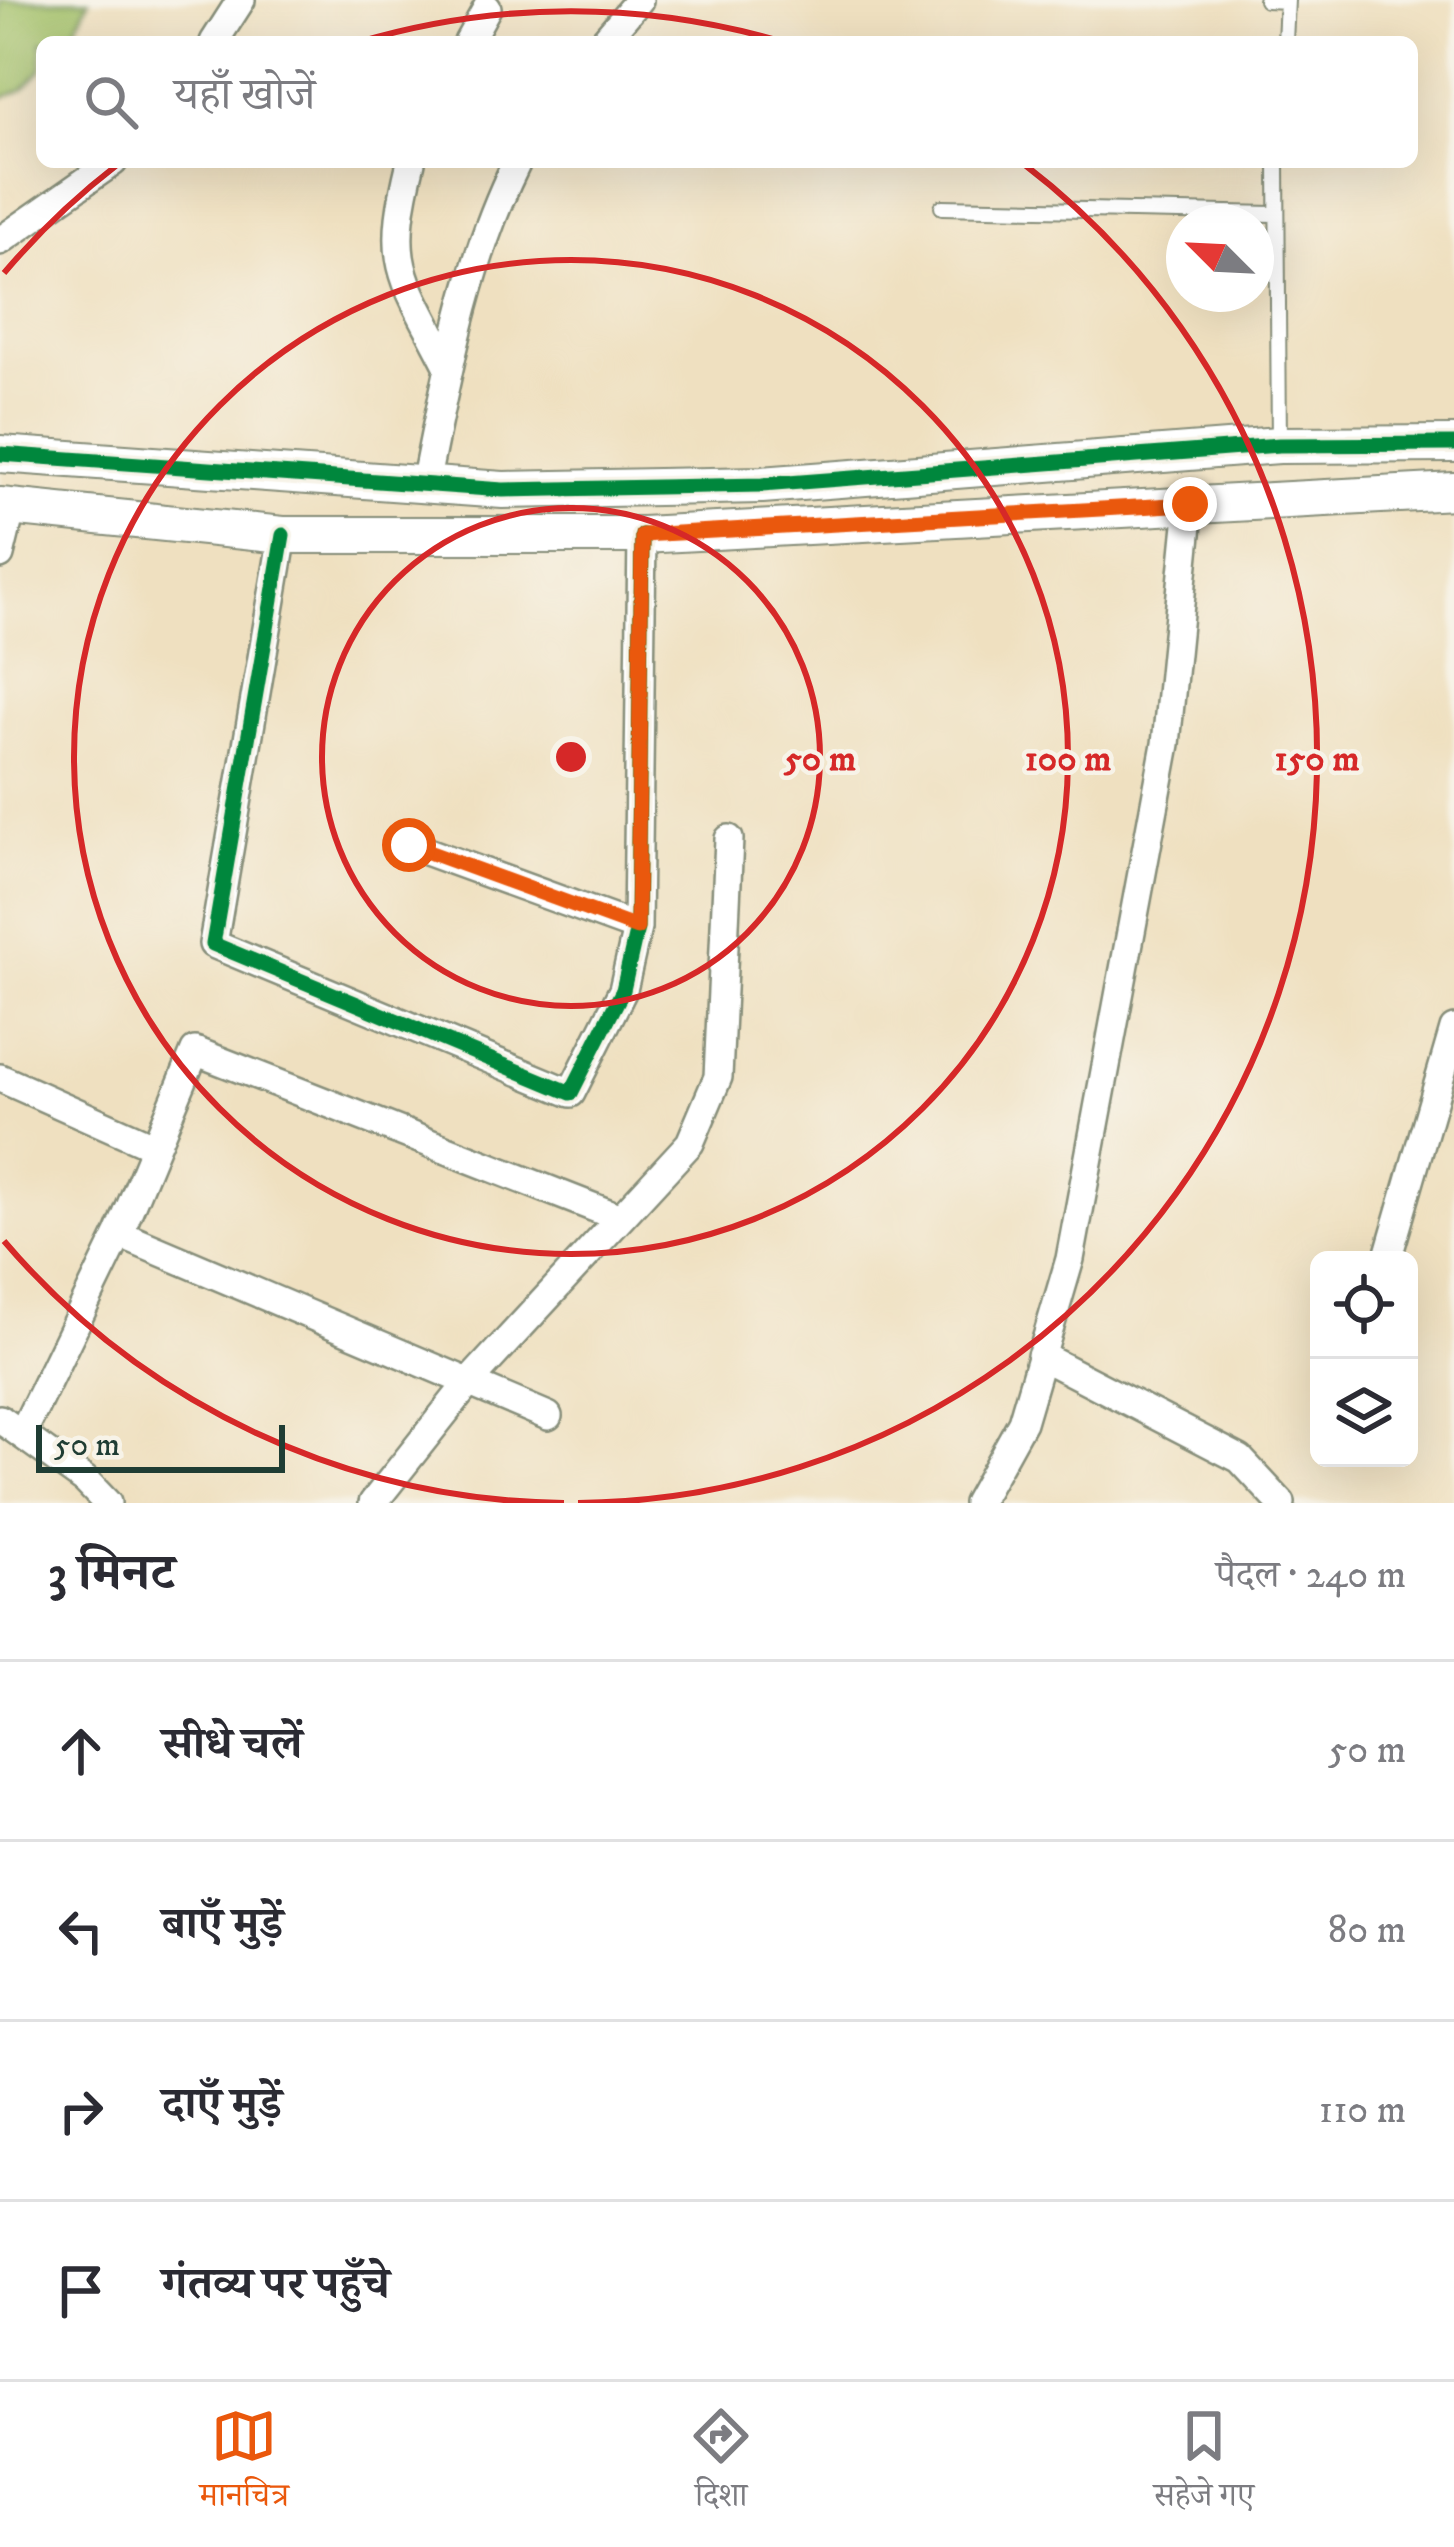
<!DOCTYPE html>
<html lang="hi">
<meta charset="utf-8">
<style>
body{margin:0;font-family:"IM FELL DW Pica","Noto Serif Devanagari",serif;background:#f7f7f7;color:#2b2b33}
.controls{position:absolute;right:36px;bottom:36px;display:grid;overflow:hidden;border-radius:18px;box-shadow:0 12px 48px #0002}
.controls button{width:108px;height:108px;display:grid;place-items:center;padding:0;border:0;border-bottom:3px solid #e1e1e2;background:#fff;color:#2b2b33;font:60px sans-serif}
.compass{position:absolute;left:1166px;top:204px;width:108px;height:108px;border-radius:50%;background:#fff;box-shadow:0 12px 48px #0002;rotate:294deg}
.scale{position:absolute;left:36px;bottom:30px;width:249px;box-sizing:border-box;padding-left:12px;border:6px solid #1f3d34;border-top:0;font-size:33px;line-height:42px;white-space:nowrap;color:#1f3d34;-webkit-text-stroke:9px #f7f3e8;paint-order:stroke}
.stop{position:absolute;width:36px;height:36px;margin:-27px;border:9px solid #ea580c;border-radius:50%;background:#fff}
.stop.end{background:#ea580c;border-color:#fff;box-shadow:0 3px 12px #0008}
.list{margin:0;padding:0;list-style:none}
h2{display:flex;justify-content:space-between;align-items:center;height:156px;margin:0;padding:0 48px;font-size:51px}
h2 small{font-size:39px;font-weight:400;color:#7c7c81}
.list li{display:grid;grid-template-columns:78px 1fr auto;gap:36px;align-items:center;box-sizing:border-box;height:180px;padding:0 48px;border-top:3px solid #e1e1e2}
.list b{display:block;font-size:45px;white-space:nowrap}
.list em{font-size:39px;font-style:normal;color:#7c7c81}
.icon{flex:none;width:66px;height:66px;fill:none;stroke:currentColor;stroke-width:2;stroke-linecap:round;stroke-linejoin:round}
.map{position:relative;flex:none;width:1454px;height:1503px;overflow:hidden}
.search{position:absolute;background:#fff;box-shadow:0 12px 48px #0002;left:36px;right:36px;top:36px;height:132px;display:flex;align-items:center;gap:30px;box-sizing:border-box;padding:0 42px;border-radius:18px;color:#7c7c81;font-size:45px}
.sheet{height:876px;background:#fff}
nav{display:flex;justify-content:space-around;align-items:center;box-sizing:border-box;height:168px;border-top:3px solid #e1e1e2;background:#fff;font-size:33px;color:#7c7c81}
nav a{display:grid;justify-items:center;gap:6px}
nav .on{color:#ea580c}
.map>svg:first-child{display:block}
.grass{fill:#a2c068;stroke:#607e4e;stroke-width:3}
.lines{fill:none;stroke-linecap:round;stroke-linejoin:round}
.lane-casing{stroke:#878e7a;stroke-width:18}
.street-casing{stroke:#878e7a;stroke-width:32}
.secondary-casing{stroke:#878e7a;stroke-width:40}
.lane{stroke:#fff;stroke-width:14}
.street{stroke:#fff;stroke-width:27}
.secondary{stroke:#fff;stroke-width:36}
.cycleway-casing{stroke:#f7f3e8;stroke-width:22}
.cycleway{stroke:#00873e;stroke-width:15}
.route{stroke:#ea580c;stroke-width:15}
.ring{fill:none;stroke:#d62828;stroke-width:6}
.centre{fill:#d62828;stroke:#f7f3e8;stroke-width:6}
.ring-label{font-size:36px;text-anchor:middle;font-weight:bold;fill:#d62828;stroke:#f7f3e8;stroke-width:9;stroke-linejoin:round;paint-order:stroke}
</style>
<div class="map">
<svg width="1454" height="1503" viewBox="0 0 1454 1503">
<rect width="100%" height="100%" fill="#f7f3e8"/>
<filter id="ink" filterUnits="userSpaceOnUse"><feTurbulence type="fractalNoise" baseFrequency=".00833" numOctaves="2"/><feDisplacementMap in="SourceGraphic" scale="24" xChannelSelector="R" yChannelSelector="G"/><feConvolveMatrix kernelMatrix="1 2 1 2 8 2 1 2 1" color-interpolation-filters="sRGB"/></filter>
<filter id="wash" filterUnits="userSpaceOnUse"><feTurbulence type="fractalNoise" baseFrequency=".004" numOctaves="4" result="noise"/><feDisplacementMap in="SourceGraphic" scale="48" xChannelSelector="R" yChannelSelector="G"/><feGaussianBlur stdDeviation="2.7" result="paint"/><feColorMatrix in="noise" values="0 0 0 0 0 0 0 0 0 0 0 0 0 0 0 0 0 1.4 0 .05"/><feComposite in="paint" operator="in"/></filter>
<g filter="url(#wash)">
<rect width="100%" height="100%" fill="#efe0c0"/>
<!-- grass -->
<path class="grass" d="M0,0H89L69,42H42V69L22,90L0,99Z"/>
</g>
<g filter="url(#ink)">
<g class="lines">
<!-- lane casing -->
<g class="lane-casing">
<path id="lane" d="M1266,0L1287,1
M1285,42L1287,0
M1277,162L1279,445
M942,207L1274,214"/>
</g>
<!-- street casing -->
<g class="street-casing">
<path id="street" d="M214,42L241,0
M468,42L487,8
M603,42L639,0
M411,162C385,268 402,274 449,367
M0,241L113,162
M425,484C447,375 467,262 517,162
M283,535L213,944L571,1093L623,990L637,928L642,535
M0,555L12,506
M409,845L637,928
M0,1078L155,1147
M119,1234L548,1416
M1387,1260L1454,1029
M1041,1356L1240,1459L1281,1503
M0,1419L85,1480L107,1503
M22,1434L119,1234L195,1051L618,1217
M373,1503L469,1382L690,1143L718,1077L729,839
M977,1503L1022,1422L1070,1259L1166,744L1190,504"/>
</g>
<!-- secondary casing -->
<g class="secondary-casing">
<path id="secondary" d="M0,454L503,490L762,485L1279,445L1454,444
M0,506L283,535H642L1454,491"/>
</g>
<!-- lane -->
<use href="#lane" class="lane"/>
<!-- street -->
<use href="#street" class="street"/>
<!-- secondary -->
<use href="#secondary" class="secondary"/>
<!-- cycleway casing -->
<g class="cycleway-casing">
<path id="cycleway" d="M0,454L503,490L762,485L1279,445L1454,444
M283,535L213,944L571,1093L623,990L637,928L642,535"/>
</g>
<!-- cycleway -->
<use href="#cycleway" class="cycleway"/>
</g>
</g>
<g class="lines" filter="url(#ink)">
<!-- route -->
<path class="route" d="M409,845L637,928L642,535L1190,504"/>
</g>
<!-- distance rings -->
<g class="ring">
<circle cx="571" cy="757" r="249"/>
<circle cx="571" cy="757" r="497"/>
<path d="M564 1503A746 746 0 0 1 4 1241M4 273A746 746 0 0 1 117 165M359 42A746 746 0 0 1 783 42M1025 165A746 746 0 0 1 578 1503"/>
</g>
<circle cx="571" cy="757" r="18" class="centre"/>
<g class="ring-label">
<text x="820" y="770">50 m</text>
<text x="1068" y="770">100 m</text>
<text x="1317" y="770">150 m</text>
</g>
</svg>
<div class="controls">
<button><svg class="icon" aria-label="locate" viewBox="0 0 24 24"><circle cx="12" cy="12" r="6"/><path d="M12 2v4M12 18v4M2 12h4M18 12h4"/></svg></button>
<button><svg class="icon" aria-label="layers" viewBox="0 0 24 24"><path d="M12 4l9 5-9 5-9-5zM3 14l9 5 9-5"/></svg></button>
</div>
<svg class="compass" viewBox="-18 -18 36 36"><path d="M0-13l5 13h-10z" fill="#e53935"/><path d="M0 13l5-13h-10z" fill="#7c7c81"/></svg>
<div class="scale">50 m</div>
<div class="stop" style="left:409px;top:845px"></div>
<div class="stop end" style="left:1190px;top:504px"></div>
<div class="search"><svg class="icon" aria-label="search" viewBox="0 0 24 24"><circle cx="10" cy="10" r="6"/><path d="M15 15l6 6"/></svg>यहाँ खोजें</div>
</div>
<section class="sheet">
<h2>3 मिनट<small>पैदल · 240 m</small></h2>
<ul class="list">
<li><svg class="icon" aria-label="ahead" viewBox="0 0 24 24"><path d="M12 20V5M6 11l6-6 6 6"/></svg><div><b>सीधे चलें</b></div><em>50 m</em></li>
<li><svg class="icon" aria-label="left" viewBox="0 0 24 24"><path d="M17 20v-9H6M10 6l-5 5 5 5"/></svg><div><b>बाएँ मुड़ें</b></div><em>80 m</em></li>
<li><svg class="icon" aria-label="right" viewBox="0 0 24 24"><path d="M7 20v-9h11M14 6l5 5-5 5"/></svg><div><b>दाएँ मुड़ें</b></div><em>110 m</em></li>
<li><svg class="icon" aria-label="arrive" viewBox="0 0 24 24"><path d="M6 21V4h12l-3 4 3 4H6"/></svg><div><b>गंतव्य पर पहुँचे</b></div></li>
</ul>
</section>
<nav>
<a class="on"><svg class="icon" aria-label="map" viewBox="0 0 24 24"><path d="M3 6l6-2 6 2 6-2v14l-6 2-6-2-6 2zM9 4v14M15 6v14"/></svg>मानचित्र</a>
<a><svg class="icon" aria-label="directions" viewBox="0 0 24 24"><path d="M12 3l9 9-9 9-9-9zM9 14v-3h6M13 9l2 2-2 2"/></svg>दिशा</a>
<a><svg class="icon" aria-label="saved" viewBox="0 0 24 24"><path d="M7 4h10v16l-5-4-5 4z"/></svg>सहेजे गए</a>
</nav>
